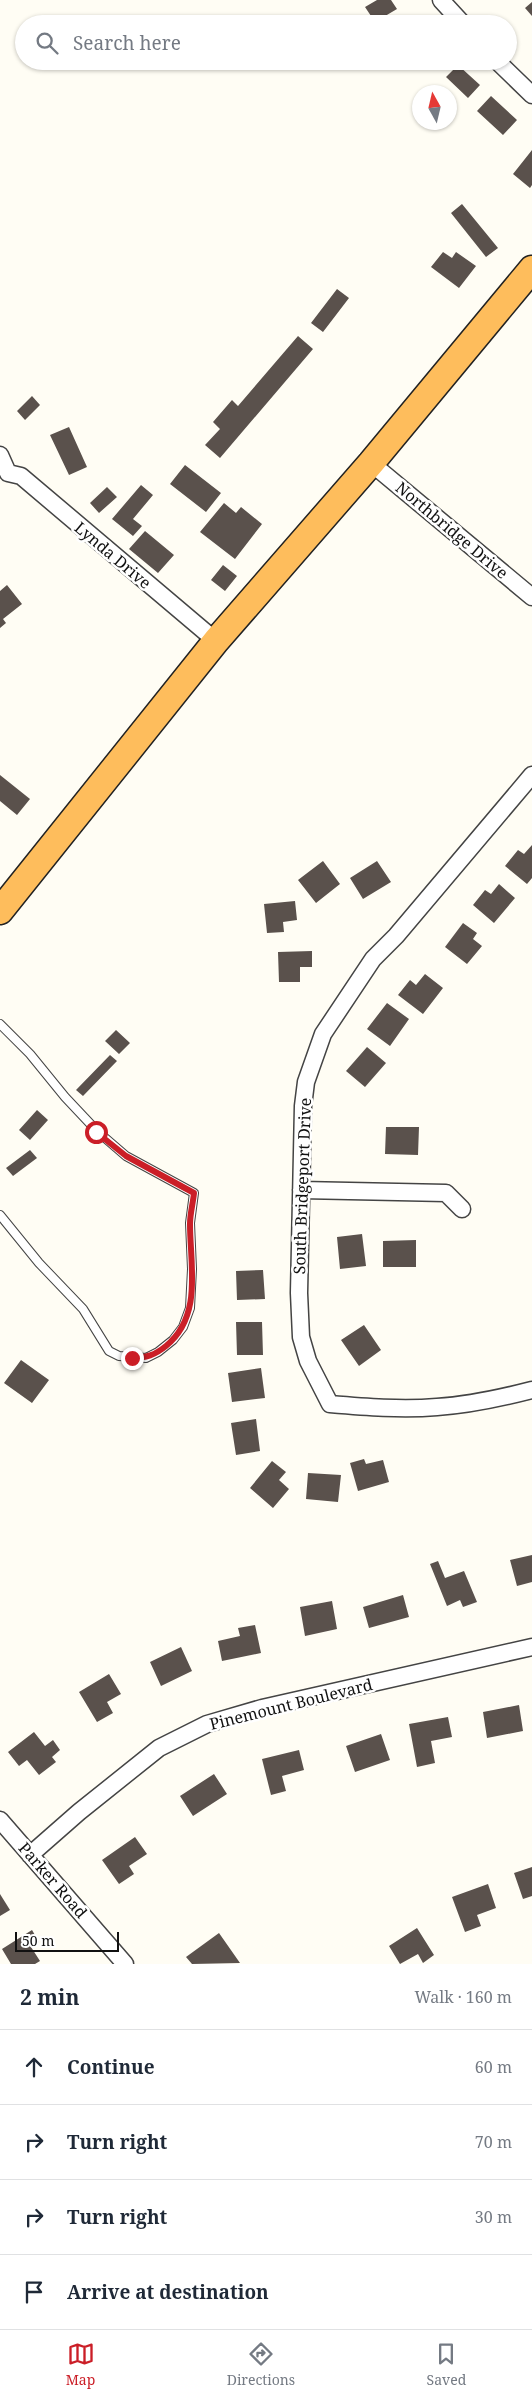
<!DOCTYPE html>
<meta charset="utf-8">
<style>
body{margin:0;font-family:"Noto Serif",serif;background:#f6f6f7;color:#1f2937}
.compass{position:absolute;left:412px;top:85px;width:45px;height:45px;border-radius:50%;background:#fff;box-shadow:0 1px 4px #0004;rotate:352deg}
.scale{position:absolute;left:15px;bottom:12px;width:104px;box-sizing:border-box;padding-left:5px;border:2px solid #111;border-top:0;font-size:14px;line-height:18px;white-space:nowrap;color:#111;-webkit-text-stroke:4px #fff;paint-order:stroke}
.stop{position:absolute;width:15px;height:15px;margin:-11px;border:4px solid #cb1e27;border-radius:50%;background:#fff}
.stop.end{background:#cb1e27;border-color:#fff;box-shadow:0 1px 5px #0008}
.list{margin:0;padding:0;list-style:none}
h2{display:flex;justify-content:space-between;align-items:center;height:65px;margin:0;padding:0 20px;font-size:21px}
h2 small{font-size:16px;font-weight:400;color:#747a83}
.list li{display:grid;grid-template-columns:32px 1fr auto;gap:15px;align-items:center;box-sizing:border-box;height:75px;padding:0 20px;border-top:1px solid #e0e1e3}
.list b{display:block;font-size:19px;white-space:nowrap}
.list em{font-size:16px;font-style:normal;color:#747a83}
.icon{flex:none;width:28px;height:28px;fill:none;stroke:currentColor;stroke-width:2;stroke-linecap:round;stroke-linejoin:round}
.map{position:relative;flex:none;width:532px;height:1964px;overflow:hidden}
.search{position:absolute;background:#fff;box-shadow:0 1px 4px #0004;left:15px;right:15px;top:15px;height:55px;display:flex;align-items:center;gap:12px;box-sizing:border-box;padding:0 18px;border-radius:28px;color:#747a83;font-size:19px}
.sheet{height:365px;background:#fff}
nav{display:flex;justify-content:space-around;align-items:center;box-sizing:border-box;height:70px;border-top:1px solid #e0e1e3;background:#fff;font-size:14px;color:#747a83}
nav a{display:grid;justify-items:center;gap:2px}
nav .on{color:#cb1e27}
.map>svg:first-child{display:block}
.building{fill:#5a514c}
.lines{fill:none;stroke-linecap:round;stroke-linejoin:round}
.service-casing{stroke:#444;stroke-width:10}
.minor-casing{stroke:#444;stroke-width:19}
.trunk-casing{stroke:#222;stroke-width:29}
.service{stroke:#fff;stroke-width:8}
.minor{stroke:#fff;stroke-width:16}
.trunk{stroke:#febd5c;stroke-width:26}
.route{stroke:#cb1e27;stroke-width:6}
.labels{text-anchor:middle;stroke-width:5;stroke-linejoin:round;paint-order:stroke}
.street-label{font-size:16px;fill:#111;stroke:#fff}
</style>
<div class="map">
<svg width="532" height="1964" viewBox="0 0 532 1964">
<rect width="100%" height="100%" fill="#fffdf4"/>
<!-- building -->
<path class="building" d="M377,0H391L397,9L375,22L365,7Z
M532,2V16L525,8Z
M416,61H432L423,69Z
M458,65L480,85L468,98L446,77Z
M491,96L517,120L503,135L477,111Z
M532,150V185L530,188L513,174Z
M462,204L498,248L486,257L451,213Z
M443,252L452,258L456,252L476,266L459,288L431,267Z
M337,289L349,298L323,332L311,323Z
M298,336L313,349L220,458L205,445L220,429L213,422L232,400L238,406Z
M32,396L40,405L25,420L17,411Z
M69,427L87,467L69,475L50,435Z
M185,465L221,493L206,512L170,484Z
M141,485L153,495L133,519L142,526L133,536L112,519Z
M107,487L117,497L99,513L90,503Z
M224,503L236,513L241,507L262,524L235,559L200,532Z
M145,531L174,555L158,573L129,549Z
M223,565L237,576L225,591L211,580Z
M7,585L22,604L3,619L6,623L0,628V591Z
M0,775L30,799L17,815L0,801Z
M532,845V878L527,884L505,866L518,850L524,854Z
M323,861L340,884L316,903L298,880Z
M377,861L391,882L363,899L350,878Z
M499,884L515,898L494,923L473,905L485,890L491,894Z
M295,901L297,920L283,922L284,932L267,933L264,904Z
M463,923L477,933L473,939L482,946L467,964L445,947Z
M312,951V967H300V982H279L278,952Z
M425,974L443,988L423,1014L398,995L410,980L416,985Z
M387,1003L409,1019L390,1046L367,1029Z
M116,1030L130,1043L119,1054L105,1041Z
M367,1047L386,1063L365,1087L346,1071Z
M110,1055L117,1061L83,1096L76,1090Z
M37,1110L48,1120L30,1140L19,1130Z
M386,1127H419L418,1155L385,1154Z
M30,1150L37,1158L13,1176L6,1168Z
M362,1234L366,1266L340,1269L337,1237Z
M416,1240V1267H383V1241Z
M263,1270L265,1299L237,1300L236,1271Z
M236,1322H262L263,1355H237Z
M364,1325L381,1350L359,1366L341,1340Z
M21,1360L49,1380L32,1403L4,1383Z
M261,1368L265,1398L232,1402L228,1373Z
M256,1419L260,1451L236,1455L231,1423Z
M364,1459L366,1464L383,1460L389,1482L358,1491L350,1463Z
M272,1461L286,1472L279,1480L289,1489L273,1508L250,1488Z
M308,1473L341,1475L338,1502L306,1499Z
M532,1555V1582L517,1586L510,1560Z
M438,1561L445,1578L464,1571L477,1602L463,1607L460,1600L447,1606L430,1564Z
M403,1595L409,1617L369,1628L363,1607Z
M332,1601L337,1629L305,1636L300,1607Z
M255,1625L261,1653L222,1661L218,1641L240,1636L238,1628Z
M181,1647L192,1671L161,1686L150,1662Z
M109,1674L121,1694L107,1702L113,1713L97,1722L79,1692Z
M519,1705L523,1731L487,1738L483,1712Z
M448,1717L452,1737L431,1741L435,1763L417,1767L409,1724Z
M34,1732L45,1746L53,1740L60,1750L52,1757L56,1762L39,1775L27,1760L19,1766L8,1752Z
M381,1734L390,1760L355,1772L346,1746Z
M299,1750L304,1770L282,1776L286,1791L271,1795L262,1759Z
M214,1774L227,1794L193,1816L180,1796Z
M135,1837L147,1854L129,1866L134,1874L119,1884L102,1860Z
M532,1867V1896L523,1899L514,1873Z
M488,1884L496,1908L477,1915L481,1926L465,1932L452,1897Z
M0,1894L10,1910L0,1916Z
M417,1928L434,1955L423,1963L418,1954L400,1964L389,1946Z
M32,1930L39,1942L31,1947L40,1961L35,1964H11L2,1949Z
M219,1933L240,1963L192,1964L186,1957Z"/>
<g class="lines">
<!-- service casing -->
<g class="service-casing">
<path id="service" d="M0,1024L30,1054L65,1097L97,1131L126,1156L194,1193L190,1223L192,1269L190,1308L183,1327L173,1340L158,1352L146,1358L119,1356L109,1351L83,1309L39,1263L0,1215"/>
</g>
<!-- minor casing -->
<g class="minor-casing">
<path id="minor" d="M441,0L463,24
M497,61L532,95
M0,455L8,473L21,476L216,641
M371,463L532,597
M532,775L396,936L373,959L323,1034L306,1082L303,1106L299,1293L301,1337L308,1361L330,1404C365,1407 402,1410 437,1407C469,1405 501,1398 532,1390
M301,1190L446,1193L462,1209
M0,1820L125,1964
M30,1855L79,1812L159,1748L207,1724L262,1708L532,1647"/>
</g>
<!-- trunk casing -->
<g class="trunk-casing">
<path id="trunk" d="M0,911L216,641L371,463L532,269"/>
</g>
<!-- service -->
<use href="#service" class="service"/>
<!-- minor -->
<use href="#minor" class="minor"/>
<!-- trunk -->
<use href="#trunk" class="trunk"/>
</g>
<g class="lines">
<!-- route -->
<path class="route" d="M96,1132L126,1156L194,1193C193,1203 190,1214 190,1224C190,1265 203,1316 166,1346C155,1355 146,1358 132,1358"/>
</g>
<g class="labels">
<!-- street labels -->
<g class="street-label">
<text transform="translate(452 530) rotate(40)" y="6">Northbridge Drive</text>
<text transform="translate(113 555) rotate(40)" y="6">Lynda Drive</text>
<text transform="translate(302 1186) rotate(-88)" y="6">South Bridgeport Drive</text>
<text transform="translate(291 1704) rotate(-14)" y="6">Pinemount Boulevard</text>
<text transform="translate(53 1880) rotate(49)" y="6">Parker Road</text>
</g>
</g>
</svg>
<svg class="compass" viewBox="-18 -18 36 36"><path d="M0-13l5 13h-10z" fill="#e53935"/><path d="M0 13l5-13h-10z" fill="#747a83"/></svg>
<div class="scale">50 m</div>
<div class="stop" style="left:96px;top:1132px"></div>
<div class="stop end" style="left:132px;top:1358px"></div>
<div class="search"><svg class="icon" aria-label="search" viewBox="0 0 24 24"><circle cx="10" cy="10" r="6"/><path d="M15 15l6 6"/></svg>Search here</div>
</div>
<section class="sheet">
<h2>2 min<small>Walk · 160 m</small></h2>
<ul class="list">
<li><svg class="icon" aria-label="ahead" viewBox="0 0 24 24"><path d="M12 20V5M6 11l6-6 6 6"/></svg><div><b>Continue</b></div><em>60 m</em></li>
<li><svg class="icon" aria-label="right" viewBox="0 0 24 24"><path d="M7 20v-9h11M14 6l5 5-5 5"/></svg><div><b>Turn right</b></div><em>70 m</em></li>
<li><svg class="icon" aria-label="right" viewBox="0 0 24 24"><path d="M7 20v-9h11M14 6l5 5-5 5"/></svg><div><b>Turn right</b></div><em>30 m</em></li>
<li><svg class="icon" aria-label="arrive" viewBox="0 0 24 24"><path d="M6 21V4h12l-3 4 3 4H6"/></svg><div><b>Arrive at destination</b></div></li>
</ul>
</section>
<nav>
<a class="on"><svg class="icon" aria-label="map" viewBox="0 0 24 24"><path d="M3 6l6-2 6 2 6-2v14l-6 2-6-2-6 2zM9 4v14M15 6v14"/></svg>Map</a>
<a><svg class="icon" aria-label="directions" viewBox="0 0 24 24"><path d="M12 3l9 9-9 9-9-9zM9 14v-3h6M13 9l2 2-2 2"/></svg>Directions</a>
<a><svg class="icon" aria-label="saved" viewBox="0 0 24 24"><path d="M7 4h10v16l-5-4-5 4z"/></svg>Saved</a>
</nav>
